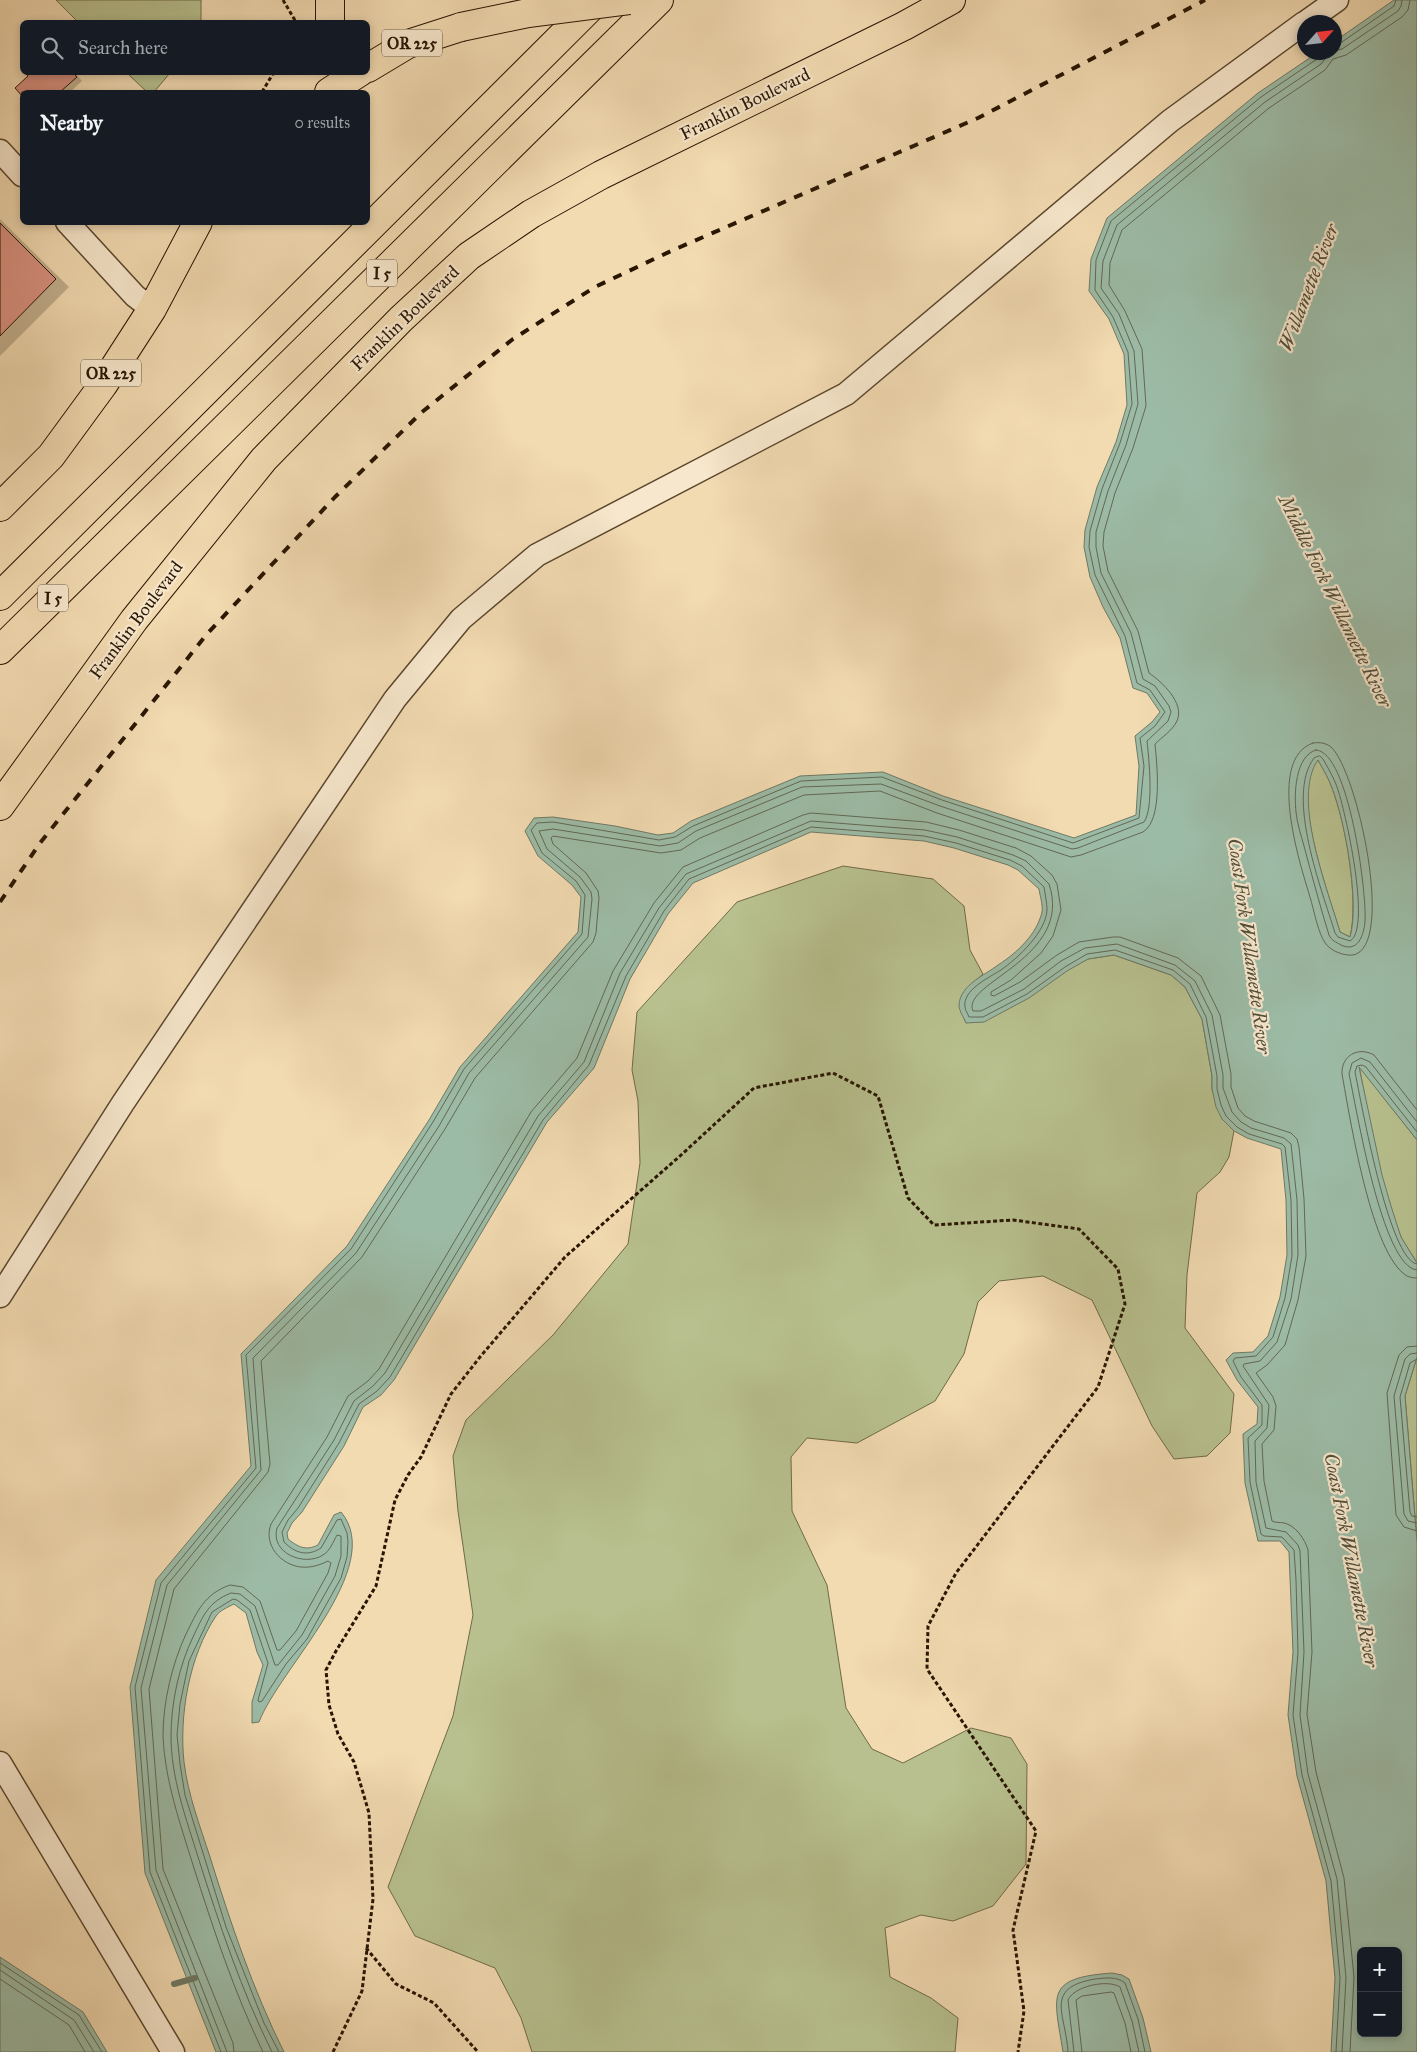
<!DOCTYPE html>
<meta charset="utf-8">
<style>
body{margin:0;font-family:"IM FELL Great Primer",serif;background:#20242c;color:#f1f3f6}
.controls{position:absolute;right:15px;bottom:15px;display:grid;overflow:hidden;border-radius:8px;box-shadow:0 2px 8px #0003}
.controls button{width:45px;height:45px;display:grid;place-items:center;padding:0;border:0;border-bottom:1px solid #363941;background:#171b24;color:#f1f3f6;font:25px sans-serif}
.compass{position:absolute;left:1297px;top:15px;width:45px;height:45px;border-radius:50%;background:#171b24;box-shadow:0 2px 8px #0003;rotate:63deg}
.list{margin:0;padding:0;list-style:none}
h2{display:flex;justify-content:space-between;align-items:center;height:65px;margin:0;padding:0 20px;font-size:21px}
h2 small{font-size:16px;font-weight:400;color:#9ea1a6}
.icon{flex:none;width:28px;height:28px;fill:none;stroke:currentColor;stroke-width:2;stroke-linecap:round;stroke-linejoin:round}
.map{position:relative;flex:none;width:1417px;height:2052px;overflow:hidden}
.search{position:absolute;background:#171b24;box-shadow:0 2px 8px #0003;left:20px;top:20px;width:350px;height:55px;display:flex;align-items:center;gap:12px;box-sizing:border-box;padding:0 18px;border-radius:8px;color:#9ea1a6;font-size:19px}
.panel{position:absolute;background:#171b24;box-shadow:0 2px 8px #0003;left:20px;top:90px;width:350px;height:135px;border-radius:8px}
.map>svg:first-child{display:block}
.green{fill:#b7c08e;stroke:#706a48}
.water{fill:#9cbba6;stroke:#6e7964;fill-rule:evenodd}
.shadow{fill:#0003}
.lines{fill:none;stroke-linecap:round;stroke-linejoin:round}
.shore{stroke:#626854;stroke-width:1}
.stream{stroke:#6e7964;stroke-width:6}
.building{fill:#d89080;stroke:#281502}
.minor-casing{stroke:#5a462e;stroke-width:25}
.major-casing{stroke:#281502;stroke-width:30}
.highway-casing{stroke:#281502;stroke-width:30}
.path{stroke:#281502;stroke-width:3;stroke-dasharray:4 2.5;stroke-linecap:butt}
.minor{stroke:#f7e7cc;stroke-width:22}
.major{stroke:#f2dab1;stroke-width:28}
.highway{stroke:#f2dab1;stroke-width:28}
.rail{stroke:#281502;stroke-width:4;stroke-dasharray:9 9;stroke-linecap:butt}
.major-bridge-casing{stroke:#281502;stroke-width:30;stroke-linecap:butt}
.major-bridge{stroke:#f2dab1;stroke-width:28}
.labels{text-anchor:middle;stroke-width:4.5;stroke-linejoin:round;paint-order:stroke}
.shield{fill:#f7e7cc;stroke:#66543f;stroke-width:1}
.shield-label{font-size:16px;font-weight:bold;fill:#281502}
.street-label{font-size:18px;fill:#281502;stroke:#f7e7cc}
.water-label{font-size:19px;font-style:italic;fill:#514f3b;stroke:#f7e7cc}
</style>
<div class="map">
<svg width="1417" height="2052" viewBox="0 0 1417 2052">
<rect width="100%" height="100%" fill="#f2dab1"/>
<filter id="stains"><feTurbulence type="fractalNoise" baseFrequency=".004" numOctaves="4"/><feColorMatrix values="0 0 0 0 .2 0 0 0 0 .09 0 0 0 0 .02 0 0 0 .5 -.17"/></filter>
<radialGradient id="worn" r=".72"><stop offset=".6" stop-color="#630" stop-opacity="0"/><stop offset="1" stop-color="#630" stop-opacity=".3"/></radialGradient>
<!-- green -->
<path class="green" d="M56,0H201V22H78Z
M127,73H170L154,92H147Z
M1318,760C1323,769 1329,778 1332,788C1346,824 1359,900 1350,937L1340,932C1329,896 1295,803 1312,770C1313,766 1316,763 1318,760Z
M843,866L933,879L964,906L970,950L983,974C963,993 954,995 966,1023L1088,959L1114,955L1171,975L1185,987L1202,1019L1212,1076V1089L1222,1119L1234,1131L1229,1157L1220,1172L1197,1193L1187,1275L1185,1328L1234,1394L1230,1433L1207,1456L1174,1459L1152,1426L1092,1300L1043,1276L999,1281L978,1302L964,1354L935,1401L857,1443L807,1438L791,1457L792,1511L827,1585L846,1708L872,1749L903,1763L971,1728L1011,1738L1027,1764L1026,1864L993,1906L953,1921L921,1915L885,1928L890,1977L931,1998L958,2018L955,2052H532L521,2018L495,1968L415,1936L388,1887L453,1716L473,1615L458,1511L453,1456L466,1420L553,1335L628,1244L640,1163L638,1101L632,1070L637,1012L737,902Z
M1359,1066L1417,1140V1263C1412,1254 1405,1246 1401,1237C1378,1185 1370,1121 1359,1066Z
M1417,1357V1542L1405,1396Z"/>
<!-- water -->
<path class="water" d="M1394,0H1417V1140L1359,1067L1382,1175L1391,1206L1401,1237L1417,1263V1357L1405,1396L1417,1542V2052H1331L1335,1978L1326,1881L1297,1776L1288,1715L1293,1652L1289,1552L1280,1541H1258L1245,1483L1243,1434L1257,1424L1258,1407L1237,1380L1226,1360L1233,1353L1253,1352L1268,1336L1280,1297L1287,1255L1286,1200L1281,1149L1247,1138L1234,1131L1222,1119L1216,1107L1212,1089V1076L1202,1019L1185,987L1171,975L1114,955L1088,959L1067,971L1029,998L984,1022L966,1023C964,1018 959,1011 959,1005C960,985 985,975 998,965C1017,953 1037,934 1042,912C1043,905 1040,896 1039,889L1018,870L1008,865L954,848L924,841L811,832L693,883L668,914L630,979L594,1068L547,1122L394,1380L381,1395L363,1407L344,1446L302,1512L292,1523L287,1533L288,1539C298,1547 306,1551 318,1545L334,1515L341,1512C387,1567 279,1669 259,1722L252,1723V1702L263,1665L257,1652L246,1613L234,1604C228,1607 219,1611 216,1616C189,1656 179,1716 184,1762C188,1795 200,1826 210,1857C231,1924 253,1990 284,2052H216L145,1873L130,1687L156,1580L251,1466L241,1354L347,1246L429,1120L460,1067L578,932L581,897L572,885L538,856L525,831L534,818L553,817L615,826L658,835L673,833L691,821L800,776L883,772L943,796L1074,838L1136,815L1139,766L1135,736L1152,722L1160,712L1147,693L1133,688L1120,638L1103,607L1090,577L1084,547L1085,530L1097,487L1116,442L1127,405L1124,354L1109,319L1089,291L1091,259L1107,218L1258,93L1317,53L1334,52L1335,41ZM1318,760C1323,769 1329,779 1332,788C1345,821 1360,903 1350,937L1340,932C1328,890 1291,798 1318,760ZM1361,1951H1398V2033H1361Z
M0,1957L83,2012L107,2052H0Z
M1112,1973L1122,1975L1129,1979L1143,2018L1151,2052H1063C1054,1995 1044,1978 1112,1973Z"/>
<!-- shadow -->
<path class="shadow" d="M26,72H74L82,81L70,92H22V95L16,88L29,76Z
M0,219L69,287L0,356Z"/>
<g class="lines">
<!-- shore -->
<path class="shore" d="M1334,44H1339L1394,6L1396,0
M1334,51L1342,49L1398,11L1401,6L1402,0
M1313,743C1320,742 1326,743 1331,747C1357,770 1396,947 1353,955C1344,956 1331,951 1326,944C1318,934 1314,910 1310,897C1300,864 1266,759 1313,743Z
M1316,750C1349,751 1367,894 1365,921C1364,935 1358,953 1341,945C1336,942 1332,941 1329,935C1320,906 1312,876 1304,846C1301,835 1297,823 1296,812C1294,794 1295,756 1316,750Z
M1320,756L1323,759C1328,768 1334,778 1337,787C1345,809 1372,929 1350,941L1338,937L1335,933C1322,890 1285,796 1314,758Z
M1417,1110L1374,1055C1358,1046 1341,1056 1342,1074C1350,1118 1370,1246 1403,1273C1407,1277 1412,1278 1417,1278
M1417,1122L1370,1062L1361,1058L1352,1063L1349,1074C1356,1105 1382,1268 1417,1270
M1417,1132L1366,1067L1362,1065L1357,1066L1355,1072C1361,1101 1389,1261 1417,1264
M1417,1346L1407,1347L1399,1355L1387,1393L1396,1515L1404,1527L1417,1531
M1417,1353L1410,1354L1405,1359L1394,1396L1404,1514L1408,1521L1417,1523
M1417,1359L1410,1363L1400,1397L1410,1512L1412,1516L1417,1517
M0,1963L79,2015L102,2052
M0,1970L74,2020L94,2052
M0,1979L69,2025L85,2052
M221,2052L150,1872L135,1687L161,1583L256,1468L246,1355L351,1249L433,1122L464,1069L582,934L585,895L576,881L542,853L531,830L537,823L553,822L659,840L675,837L693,826L801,781L882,777L942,800L1073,843L1139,818L1144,766L1140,738L1155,726L1165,712L1150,690L1137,683L1125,636L1095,575L1089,547L1090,531L1102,489L1120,443L1132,404L1128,352L1113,317L1095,290L1096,260L1111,221L1261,97L1317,59L1319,52
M227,2052L156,1870L141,1688L167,1585L261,1470L253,1358L356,1253L439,1126L469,1073L588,937L592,899L591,892L580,877L547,849L539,831L553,829L660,846L678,843L696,831L802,787L881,784L940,806L1072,849L1078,848L1144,822C1154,808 1149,759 1147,741L1168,721L1171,712L1169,706L1155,686L1143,679L1131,633L1101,573L1096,547V532L1108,491L1126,445L1138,404L1134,351L1119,314L1101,288L1103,261L1117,225L1265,102L1321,64L1325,59L1326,52
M234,2052L233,2043L163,1869L149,1689L174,1589L268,1472L270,1464L261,1361L362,1257L445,1129L475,1078L593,942L596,933L599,898L598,891L586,873L553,844L551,838L553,836L661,853L681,850L700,838L804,795L880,791L937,813L1071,857L1081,855L1143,832C1163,820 1157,765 1155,744C1162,737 1172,731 1177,721C1185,703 1162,682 1149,673L1138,631L1108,571L1103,546L1104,532L1115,493L1133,448L1146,406L1142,349L1125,311L1109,285L1110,263L1122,230L1269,108L1325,70L1333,59L1346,55L1402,17L1408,10L1410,0
M263,2052C234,1992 213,1928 193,1865C180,1823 165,1781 163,1736C163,1702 172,1664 186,1634C197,1612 204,1594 230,1585L243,1587L260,1601L277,1650H280L296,1631L328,1573L331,1563L328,1561C320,1565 311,1568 301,1567C281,1565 263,1545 271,1524L327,1437L348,1396L368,1381L379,1369L531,1112L577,1058L613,971L654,903L683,867L803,815L811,813L926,822L959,830L1016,848L1031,856L1052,875L1057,884L1061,910L1053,936L1041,953L1011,980L991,992V995L994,996L1020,982L1057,955L1079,942L1113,937H1120L1178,958L1201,976L1220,1015L1231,1074V1087L1238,1108L1245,1116L1254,1121L1291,1133L1297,1139L1299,1147L1304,1199L1306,1256L1298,1300L1285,1345L1267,1365L1256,1373L1273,1397L1276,1406L1274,1430L1262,1444L1264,1481L1272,1521C1276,1523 1279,1522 1284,1523C1295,1525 1305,1539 1308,1550L1312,1652L1307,1714L1316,1772L1344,1878L1354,1977L1350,2052
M272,2052C241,1990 219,1923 198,1857C186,1818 171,1778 171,1736C171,1703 179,1666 193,1637C203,1616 208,1602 231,1593L240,1594L255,1606L275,1665H278L302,1635L335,1576L341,1556V1536L337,1535C333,1542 330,1551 323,1555C304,1567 270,1553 277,1528L334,1440L354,1401L373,1386L385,1373L538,1116L584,1062L620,973L659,908L686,874L811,821L925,830L957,837L1013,855L1026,861L1049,884C1074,958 960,983 973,1011H981L1024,989L1061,961L1085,948L1117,944L1175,965L1195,981L1212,1015L1223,1075V1088L1232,1112L1241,1122L1251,1128L1284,1138L1291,1144L1297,1200L1298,1255L1291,1299L1277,1342L1260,1361L1244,1364L1243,1366L1269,1405L1267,1428L1255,1441L1256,1482L1266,1528L1286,1532L1298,1545L1300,1551L1304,1652L1300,1715L1308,1774L1337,1879L1346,1978L1342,2052
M279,2052L264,2023L226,1927L185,1795L180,1764L177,1735L180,1704L189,1661L212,1612L233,1599L237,1600L250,1610L268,1663L258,1700L259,1702L262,1701L286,1664L307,1639L341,1578L347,1557L348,1542L347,1533L341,1519L337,1520L321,1548C307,1557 295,1553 284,1542L282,1532L288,1520L298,1508L339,1443L359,1404L377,1391L390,1377L543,1120L589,1065L626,976L664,911L689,879L811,827L924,836L956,843L1010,860L1022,866L1044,887C1045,894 1047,903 1047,910C1046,932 1018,958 1001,970C990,977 962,990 965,1007C965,1010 968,1014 969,1017H983L1027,994L1065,967L1087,954L1115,950L1173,970L1190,984L1206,1017L1217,1076V1089L1221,1105L1226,1116L1237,1127L1249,1134L1282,1144L1285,1147L1291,1200L1292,1256L1285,1298L1273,1337L1256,1356L1235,1358L1233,1361L1241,1377L1262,1405V1425L1248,1438L1250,1482L1261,1534L1264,1536L1282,1537L1294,1550L1296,1580L1298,1652L1293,1715L1302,1775L1331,1881L1340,1978L1336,2052
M1068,2052C1066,2014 1043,1988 1095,1979C1106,1978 1116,1976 1125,1983L1138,2019L1145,2052
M1074,2052L1068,2000C1074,1986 1108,1979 1120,1987L1132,2021L1139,2052
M1082,2052L1076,2000L1082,1996L1111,1992L1114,1993L1125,2023L1131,2052"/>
<!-- stream -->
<path class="stream" d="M174,1984L195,1978"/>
</g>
<!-- building -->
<path class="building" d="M24,72H72L77,77L60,92H22V96L15,88L28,76Z
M0,223L56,279L0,336Z"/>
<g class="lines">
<!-- minor casing -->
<g class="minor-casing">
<path id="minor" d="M1306,22L1337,0
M0,151L22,175
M67,222L135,296L152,309
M0,1296L123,1103L395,699L461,619L537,555L846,394L1170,121L1304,23
M0,1763L173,2052"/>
</g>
<!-- major casing -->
<g class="major-casing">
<path id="major" d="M368,68L408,44L461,27
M329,92L360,72
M0,507L51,456L103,385L152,309L198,222
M0,806L134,620L264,459L401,319L469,256L531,214L601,175L904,26L951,0"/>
</g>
<!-- highway casing -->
<g class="highway-casing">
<path id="highway" d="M330,0V22
M344,72L347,80
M0,596L598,0
M0,650L659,0"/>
</g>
<!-- path -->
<path class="path" d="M283,0L296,22
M262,92L274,72
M366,1948L396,1984L434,2003L478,2052
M333,2052L362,1991L373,1899L369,1813L354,1762L338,1734L329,1705L326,1670L336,1651L376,1586L395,1500L408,1475L421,1457L451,1394L480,1357L565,1257L680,1156L754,1088L833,1073L878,1096L908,1198L934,1225L1013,1220L1079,1229L1118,1269L1125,1304L1098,1387L956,1573L928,1626L927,1669L1036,1831L1013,1930L1024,2011L1018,2052"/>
<!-- minor -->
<use href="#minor" class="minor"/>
<!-- major -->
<use href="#major" class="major"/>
<!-- highway -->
<use href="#highway" class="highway"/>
<!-- rail -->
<path class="rail" d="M0,902L40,843L207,634L335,497L422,412L513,339L595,287L671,251L978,118L1205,0"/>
<!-- major-bridge casing -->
<g class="major-bridge-casing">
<path id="major-bridge" d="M461,27L528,13L629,0"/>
</g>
<!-- major-bridge -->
<use href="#major-bridge" class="major-bridge"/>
</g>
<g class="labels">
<!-- shield labels -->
<g class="shield">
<rect x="382" y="29.5" width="60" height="27" rx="4"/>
<rect x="367" y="259.5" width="30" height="27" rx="4"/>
<rect x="81" y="359.5" width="60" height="27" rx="4"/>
<rect x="38" y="584.5" width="30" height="27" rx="4"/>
</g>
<g class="shield-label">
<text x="412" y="49">OR 225</text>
<text x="382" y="279">I 5</text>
<text x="111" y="379">OR 225</text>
<text x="53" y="604">I 5</text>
</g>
<!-- street labels -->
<g class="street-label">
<text transform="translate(745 104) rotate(-26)" y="6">Franklin Boulevard</text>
<text transform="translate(405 318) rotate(-44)" y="6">Franklin Boulevard</text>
<text transform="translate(136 620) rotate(-53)" y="6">Franklin Boulevard</text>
</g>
<!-- water labels -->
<g class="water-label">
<text transform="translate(1308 287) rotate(-69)" y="7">Willamette River</text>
<text transform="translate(1336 601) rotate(64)" y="7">Middle Fork Willamette River</text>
<text transform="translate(1250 946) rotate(82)" y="7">Coast Fork Willamette River</text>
<text transform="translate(1352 1560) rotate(79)" y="7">Coast Fork Willamette River</text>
</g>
</g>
<rect width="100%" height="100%" filter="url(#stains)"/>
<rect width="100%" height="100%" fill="url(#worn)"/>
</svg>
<div class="controls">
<button>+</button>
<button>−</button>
</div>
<svg class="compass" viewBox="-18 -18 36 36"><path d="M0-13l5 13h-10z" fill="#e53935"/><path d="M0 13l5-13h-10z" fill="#9ea1a6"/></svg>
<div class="search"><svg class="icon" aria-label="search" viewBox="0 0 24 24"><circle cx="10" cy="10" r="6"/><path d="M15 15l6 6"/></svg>Search here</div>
<section class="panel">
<h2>Nearby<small>0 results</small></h2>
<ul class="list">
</ul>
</section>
</div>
